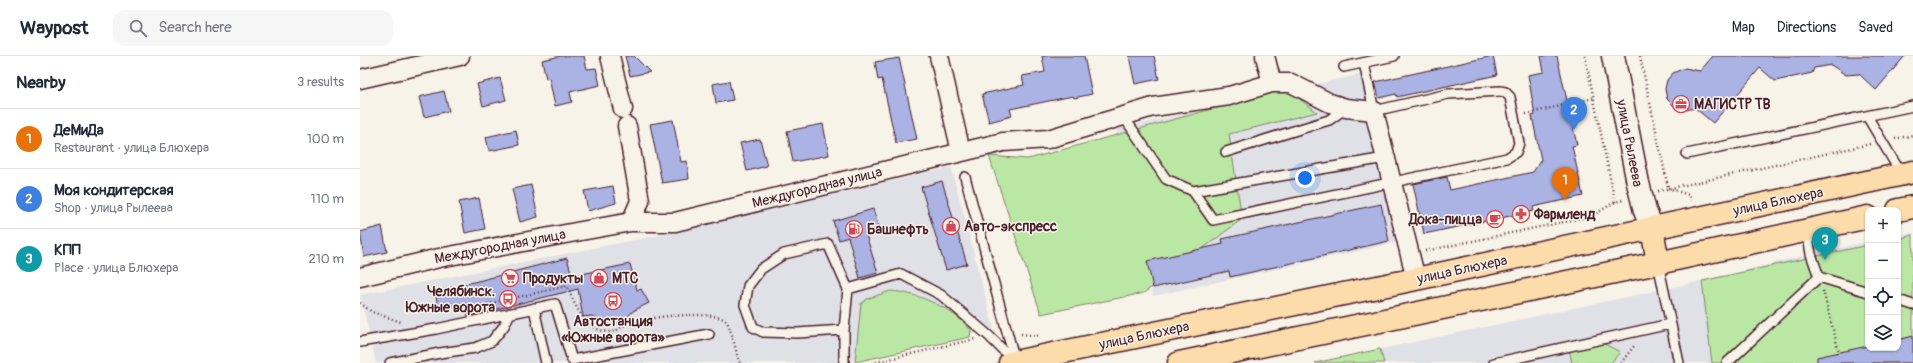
<!DOCTYPE html>
<meta charset="utf-8">
<style>
body{margin:0;font-family:Pangolin,sans-serif;background:#f6f6f7;color:#1f2937}
.controls{position:absolute;right:12px;bottom:12px;display:grid;overflow:hidden;border-radius:8px;box-shadow:0 1px 3px #0004}
.controls button{width:36px;height:36px;display:grid;place-items:center;padding:0;border:0;border-bottom:1px solid #e0e1e3;background:#fff;color:#1f2937;font:20px sans-serif}
.you{position:absolute;left:945px;top:122px;width:14px;height:14px;margin:-10px;border:3px solid #fff;border-radius:50%;background:#1a73e8;box-shadow:0 0 0 6px #1a73e833}
.badge{display:grid;place-items:center;width:26px;height:26px;border-radius:50%;background:#d1495b;color:#fff;font-size:13px;font-weight:700}
.pin{position:absolute;translate:-50% -33px;filter:drop-shadow(0 1px 2px #0008)}
.pin::after{content:'';position:absolute;top:21px;width:14px;height:12px;background:inherit;clip-path:polygon(0 0,100% 0,50% 100%)}
.list{margin:0;padding:0;list-style:none}
h2{display:flex;justify-content:space-between;align-items:center;height:52px;margin:0;padding:0 16px;font-size:17px}
h2 small{font-size:13px;font-weight:400;color:#747a83}
.list li{display:grid;grid-template-columns:26px 1fr auto;gap:12px;align-items:center;box-sizing:border-box;height:60px;padding:0 16px;border-top:1px solid #e0e1e3}
.list b{display:block;font-size:15px;white-space:nowrap}
.list p{margin:0;font-size:13px;white-space:nowrap;color:#747a83}
.list em{font-size:13px;font-style:normal;color:#747a83}
.icon{flex:none;width:22px;height:22px;fill:none;stroke:currentColor;stroke-width:2;stroke-linecap:round;stroke-linejoin:round}
.map{position:relative;flex:none;width:1553px;height:307px;overflow:hidden}
header{display:flex;align-items:center;gap:24px;box-sizing:border-box;height:56px;padding:0 20px;background:#fff;border-bottom:1px solid #e0e1e3}
header strong{font-size:19px}
nav{display:flex;gap:22px;margin-inline-start:auto;font-size:14px}
.search{width:280px;height:36px;background:#f6f6f7;display:flex;align-items:center;gap:10px;box-sizing:border-box;padding:0 14px;border-radius:12px;color:#747a83;font-size:15px}
main{display:flex}
aside{flex:1;background:#fff}
.map>svg:first-child{display:block}
.built{fill:#e0e0e7}
.green{fill:#bbe7a4;stroke:#828368}
.building{fill:#aab3e4;stroke:#4a1f2b}
.lines{fill:none;stroke-linecap:round;stroke-linejoin:round}
.lane-casing{stroke:#4a1f2b;stroke-width:12}
.street-casing{stroke:#4a1f2b;stroke-width:21}
.secondary-casing{stroke:#4a1f2b;stroke-width:25}
.primary-casing{stroke:#4a1f2b;stroke-width:25}
.path{stroke:#4a1f2b;stroke-width:2.5;stroke-dasharray:1 3;stroke-linecap:butt}
.lane{stroke:#f7f3e8;stroke-width:9}
.street{stroke:#f7f3e8;stroke-width:18}
.secondary{stroke:#f7f3e8;stroke-width:22}
.primary{stroke:#fddcac;stroke-width:22}
.labels{text-anchor:middle;stroke-width:3;stroke-linejoin:round;paint-order:stroke}
.poi-label{font-size:14px;font-weight:bold;fill:#4a1f2b;stroke:#f7f3e8;text-anchor:start}
.street-label{font-size:14px;fill:#4a1f2b;stroke:#f7f3e8}
</style>
<header>
<strong>Waypost</strong>
<div class="search"><svg class="icon" aria-label="search" viewBox="0 0 24 24"><circle cx="10" cy="10" r="6"/><path d="M15 15l6 6"/></svg>Search here</div>
<nav><a>Map</a><a>Directions</a><a>Saved</a></nav>
</header>
<main>
<aside>
<h2>Nearby<small>3 results</small></h2>
<ul class="list">
<li><span class="badge" style="background:#e8710a">1</span><div><b>ДеМиДа</b><p>Restaurant · улица Блюхера</p></div><em>100 m</em></li>
<li><span class="badge" style="background:#3f7fe0">2</span><div><b>Моя кондитерская</b><p>Shop · улица Рылеева</p></div><em>110 m</em></li>
<li><span class="badge" style="background:#0f9aa8">3</span><div><b>КПП</b><p>Place · улица Блюхера</p></div><em>210 m</em></li>
</ul>
</aside>
<div class="map">
<svg width="1553" height="307" viewBox="0 0 1553 307">
<rect width="100%" height="100%" fill="#f7f3e8"/>
<filter id="ink" filterUnits="userSpaceOnUse"><feTurbulence type="fractalNoise" baseFrequency=".025" numOctaves="2"/><feDisplacementMap in="SourceGraphic" scale="8" xChannelSelector="R" yChannelSelector="G"/><feConvolveMatrix kernelMatrix="1 2 1 2 8 2 1 2 1" color-interpolation-filters="sRGB"/></filter>
<g filter="url(#ink)">
<!-- built -->
<path class="built" d="M1002,18L1039,186L793,240L756,73Z
M591,111L634,273L478,307H16L0,239L299,179Z
M1553,177V307H955L1342,225L1451,198L1508,186V292H1538V180Z"/>
<!-- green -->
<path class="green" d="M926,33L957,56L869,78L882,163L784,237L681,258L629,100L668,103Z
M1553,179V307H1352L1342,225L1508,189V292H1538V183Z
M530,235C559,237 592,252 611,274L610,281L495,306L501,248L507,243Z
M1241,286L1260,296L1251,307H1212L1209,293Z
M1020,293L1024,307H955Z"/>
<!-- building -->
<path class="building" d="M201,0H224L227,13L236,12L240,29L210,36L212,46L195,50L189,22L186,23L182,4Z
M265,0H274L290,16L270,20Z
M682,0H724L732,38L714,42L713,40L650,53L652,60L629,66L622,38L664,29L662,20L685,16Z
M769,0H794L799,23L775,28Z
M1133,0L1137,19L1037,41L1036,38L1019,42L1015,26Z
M1181,0H1197L1217,89L1212,90L1223,140L1173,151L1174,155L1064,178L1053,128L1087,121L1090,134L1173,116L1181,104L1172,60L1175,59L1168,19L1184,16Z
M1353,0H1545L1516,34L1499,18L1486,19L1471,9L1454,12L1452,17L1415,25L1400,12L1353,67L1335,52L1326,54L1314,50L1307,43L1305,33L1307,24L1313,17L1325,12L1340,15Z
M539,2L557,83L536,87L522,23L518,24L515,6Z
M140,22L146,44L123,50L117,28Z
M369,25L373,44L356,47L353,28Z
M84,35L89,55L64,61L59,41Z
M313,64L321,106L327,105L329,123L302,127L290,68Z
M463,68L469,99L433,106L427,75Z
M156,74L159,89L129,95L126,81Z
M400,83L407,110L387,115L380,87Z
M582,125L607,208L586,214L561,131Z
M171,129L178,161L160,166L152,133Z
M253,130L256,147L228,155L224,135Z
M119,142L125,173L105,177L99,146Z
M1021,148L1029,185L870,221L869,215L793,232L787,205L863,188L862,183Z
M513,153L519,172L505,176L518,217L500,222L488,181L479,184L473,165Z
M22,170L27,196L4,201L0,176Z
M207,202L212,220L270,208L277,234L281,233L289,247L273,255L262,267L250,269L232,260L223,261L218,233L108,260L105,247L79,254L75,236Z
M1553,280V307H1457V301L1508,290V292H1538V284Z"/>
<g class="lines">
<!-- lane casing -->
<g class="lane-casing">
<path id="lane" d="M984,11L1034,0
M1507,60L1542,119
M764,61L806,123L833,135L853,164L1147,102L1156,96L1159,87L1150,41L1145,36L1140,35L1088,38L1014,55L1004,7
M866,96L969,64L986,52
M1327,98L1553,50
M605,121L655,305
M833,135L1025,102
M1447,174L1451,198L1459,221
M1298,207L1319,307
M1459,221L1508,236
M1538,244L1553,249
M174,252L186,307
M484,274L437,277L403,276L393,271L385,249L388,230L401,213L424,198L468,188L488,233
M0,286L76,273L195,248L212,304L349,278
M30,307L80,297L115,292L132,285L144,270L150,257
M484,307V274L488,233L541,218L581,239L629,280L654,305
M1134,307L1310,268
M1367,307L1459,221"/>
</g>
<!-- street casing -->
<g class="street-casing">
<path id="street" d="M250,0L263,53
M579,0L601,96
M905,0L912,27
M0,23L100,0
M267,70L280,145L271,166
M0,221L79,202L221,175L271,166H315L643,86L688,83L793,51L869,40L912,27H931L970,47L986,52L1014,55L1056,223"/>
</g>
<!-- secondary casing -->
<g class="secondary-casing">
<path id="secondary" d="M1253,0L1278,127L1285,155L1292,172"/>
</g>
<!-- primary casing -->
<g class="primary-casing">
<path id="primary" d="M1538,154L1553,151
M1292,172L1298,207
M650,307L1056,223L1553,116
M819,307L1298,207L1508,161"/>
</g>
<!-- path -->
<path class="path" d="M1225,0L1255,146
M1280,0L1308,131
M1166,58L1234,42
M1535,83L1553,79
M1308,132L1329,139L1331,145
M1298,135L1510,88
M1065,195L1232,160L1255,146L1263,144
M1463,235L1479,296
M0,247L12,256L41,266
M127,248L207,230C214,247 223,271 244,275C258,279 260,269 271,266C286,261 359,253 367,266C373,278 375,294 380,307
M661,278L680,280
M512,307L615,283
M1261,307L1274,290"/>
<!-- lane -->
<use href="#lane" class="lane"/>
<!-- street -->
<use href="#street" class="street"/>
<!-- secondary -->
<use href="#secondary" class="secondary"/>
<!-- primary -->
<use href="#primary" class="primary"/>
</g>
</g>
<!-- icons -->
<defs>
<g id="office-ring" transform="scale(0.9)"><circle r="9.5" fill="#f7f3e8" stroke="#d1495b" stroke-width="1.5"/><path d="M-6-3h4V-5.5h4V-3h4V5H-6ZM-1-4.5V-3h2v-1.5ZM-6 0V1H6V0Z" fill="#d1495b"/></g>
<g id="pharmacy-ring" transform="scale(0.9)"><circle r="9.5" fill="#f7f3e8" stroke="#d1495b" stroke-width="1.5"/><path d="M-2-6h4v4h4v4h-4v4h-4v-4h-4v-4h4Z" fill="#d1495b"/></g>
<g id="cafe-ring" transform="scale(0.9)"><circle r="9.5" fill="#f7f3e8" stroke="#d1495b" stroke-width="1.5"/><path d="M-5.5-4.5H6V0H3Q3 3.5 0 3.5H-2.5Q-5.5 3.5-5.5 0ZM3-3.2v2h1.7v-2ZM-6 4.5H4V6H-6Z" fill="#d1495b"/></g>
<g id="shop-ring" transform="scale(0.9)"><circle r="9.5" fill="#f7f3e8" stroke="#d1495b" stroke-width="1.5"/><path d="M-5-2.5h2.3a2.7 3.5 0 0 1 5.4 0H5L5.5 6h-11ZM-1.5-2.5h3a1.5 2.3 0 0 0-3 0Z" fill="#d1495b"/></g>
<g id="fuel-ring" transform="scale(0.9)"><circle r="9.5" fill="#f7f3e8" stroke="#d1495b" stroke-width="1.5"/><path d="M-5.5-6h7V0h2V4h1.3V-2.5L3-4.5l.8-.8L6-3V5H2.5V1h-1V6h-7ZM-4.2-4.7v3.2H.2V-4.7Z" fill="#d1495b"/></g>
<g id="supermarket-ring" transform="scale(0.9)"><circle r="9.5" fill="#f7f3e8" stroke="#d1495b" stroke-width="1.5"/><path d="M-6-5.5h2.5l.6 2H6L4.5 2H-2.5L-4.4-4H-6ZM-1.5 3.2a1.3 1.3 0 1 0 .1 0ZM3 3.2a1.3 1.3 0 1 0 .1 0Z" fill="#d1495b"/></g>
<g id="bus-ring" transform="scale(0.9)"><circle r="9.5" fill="#f7f3e8" stroke="#d1495b" stroke-width="1.5"/><path d="M-5-6H5V4H4V6H2V4H-2V6H-4V4H-5ZM-3.5-4V0h7V-4ZM-3.5 1.2v1.5H-2V1.2ZM2 1.2v1.5H3.5V1.2Z" fill="#d1495b"/></g>
</defs>
<g fill-rule="evenodd">
<use href="#office-ring" x="1321" y="48"/>
<use href="#pharmacy-ring" x="1161" y="158"/>
<use href="#cafe-ring" x="1135" y="163"/>
<use href="#shop-ring" x="591" y="170"/>
<use href="#fuel-ring" x="494" y="173"/>
<use href="#supermarket-ring" x="150" y="222"/>
<use href="#shop-ring" x="239" y="222"/>
<use href="#bus-ring" x="148" y="243"/>
<use href="#bus-ring" x="253" y="245"/>
</g>
<g class="labels">
<!-- poi labels -->
<g class="poi-label">
<text x="1334" y="53">МАГИСТР ТВ</text>
<text x="1174" y="163">Фармленд</text>
<text x="1122" y="168" text-anchor="end">Дока-пицца</text>
<text x="604" y="175">Авто-экспресс</text>
<text x="507" y="178">Башнефть</text>
<text x="163" y="227">Продукты</text>
<text x="252" y="227">МТС</text>
<text x="135" y="240" text-anchor="end">Челябинск.<tspan x="135" dy="16">Южные ворота</tspan></text>
<text x="253" y="270" text-anchor="middle">Автостанция<tspan x="253" dy="16">«Южные ворота»</tspan></text>
</g>
<!-- street labels -->
<g class="street-label">
<text transform="translate(1270 87) rotate(79)" y="5">улица Рылеева</text>
<text transform="translate(457 131) rotate(-14)" y="5">Междугородная улица</text>
<text transform="translate(1418 145) rotate(-12)" y="5">улица Блюхера</text>
<text transform="translate(140 190) rotate(-11)" y="5">Междугородная улица</text>
<text transform="translate(1102 213) rotate(-12)" y="5">улица Блюхера</text>
<text transform="translate(784 279) rotate(-12)" y="5">улица Блюхера</text>
</g>
</g>
</svg>
<div class="controls">
<button>+</button>
<button>−</button>
<button><svg class="icon" aria-label="locate" viewBox="0 0 24 24"><circle cx="12" cy="12" r="6"/><path d="M12 2v4M12 18v4M2 12h4M18 12h4"/></svg></button>
<button><svg class="icon" aria-label="layers" viewBox="0 0 24 24"><path d="M12 4l9 5-9 5-9-5zM3 14l9 5 9-5"/></svg></button>
</div>
<div class="you"></div>
<div class="pin badge" style="left:1205px;top:144px;background:#e8710a">1</div>
<div class="pin badge" style="left:1214px;top:74px;background:#3f7fe0">2</div>
<div class="pin badge" style="left:1465px;top:204px;background:#0f9aa8">3</div>
</div>
</main>
